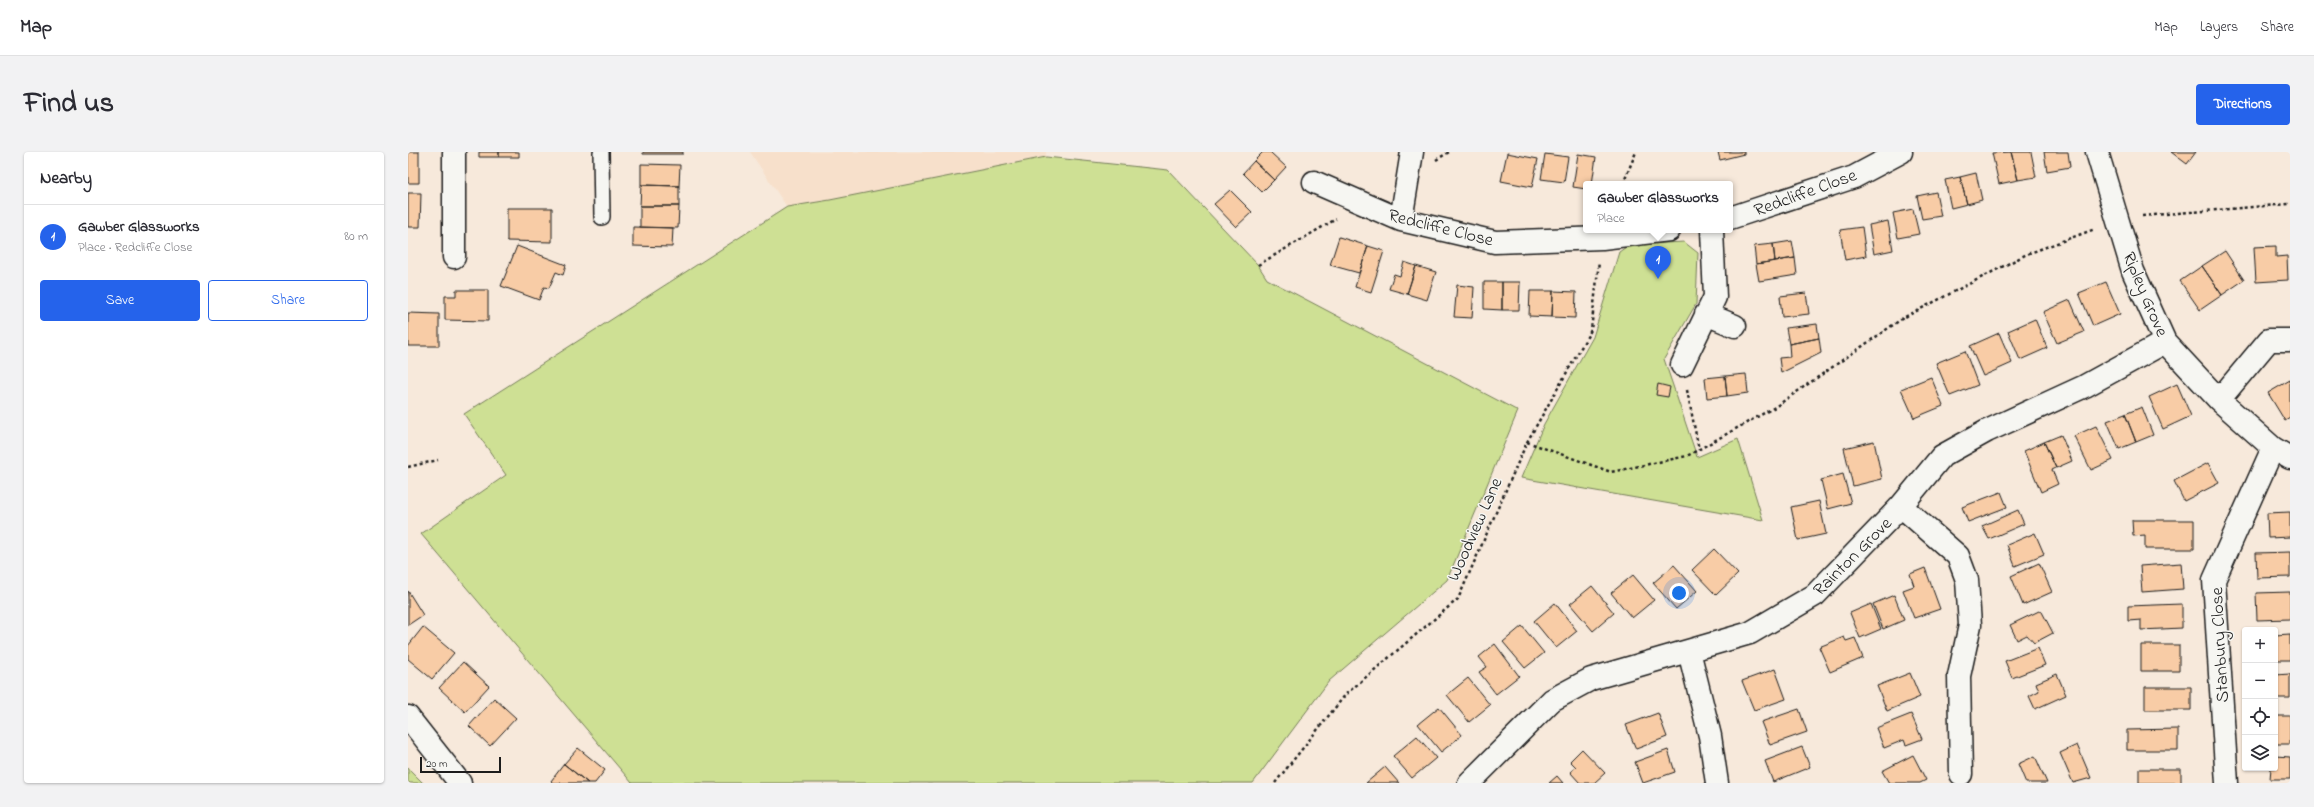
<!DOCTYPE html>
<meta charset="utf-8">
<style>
body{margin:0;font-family:"Indie Flower",sans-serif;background:#f2f2f3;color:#2b2b33}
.controls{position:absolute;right:12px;bottom:12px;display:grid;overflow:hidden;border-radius:4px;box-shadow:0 1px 3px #0004}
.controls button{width:36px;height:36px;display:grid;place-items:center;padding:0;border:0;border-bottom:1px solid #e1e1e2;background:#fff;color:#2b2b33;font:20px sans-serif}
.scale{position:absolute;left:12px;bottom:10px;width:81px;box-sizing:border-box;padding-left:4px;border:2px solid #1c1c1c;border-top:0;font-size:11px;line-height:14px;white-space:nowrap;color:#1c1c1c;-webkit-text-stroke:3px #f6f6f2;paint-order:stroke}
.you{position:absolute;left:1271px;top:441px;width:14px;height:14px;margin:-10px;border:3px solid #fff;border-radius:50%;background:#1a73e8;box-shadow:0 0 0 6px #1a73e833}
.badge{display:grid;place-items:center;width:26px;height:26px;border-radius:50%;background:#2563eb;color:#fff;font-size:13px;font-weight:700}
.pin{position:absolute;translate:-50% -33px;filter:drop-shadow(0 1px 2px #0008)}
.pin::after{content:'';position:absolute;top:21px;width:14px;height:12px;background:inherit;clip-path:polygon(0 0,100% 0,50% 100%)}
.popup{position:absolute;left:1175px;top:29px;width:150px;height:52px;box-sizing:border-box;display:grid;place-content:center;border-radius:4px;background:#fff;filter:drop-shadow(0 1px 3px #0005);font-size:13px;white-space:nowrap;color:#7c7c81}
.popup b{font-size:15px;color:#2b2b33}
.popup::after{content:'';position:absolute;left:50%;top:100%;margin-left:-8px;border:8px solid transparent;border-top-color:#fff}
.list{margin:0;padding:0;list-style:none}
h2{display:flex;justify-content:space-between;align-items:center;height:52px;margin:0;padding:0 16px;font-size:17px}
h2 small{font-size:13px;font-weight:400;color:#7c7c81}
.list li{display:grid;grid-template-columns:26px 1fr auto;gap:12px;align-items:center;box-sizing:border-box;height:64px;padding:0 16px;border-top:1px solid #e1e1e2}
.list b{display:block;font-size:15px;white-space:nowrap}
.list p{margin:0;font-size:13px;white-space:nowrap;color:#7c7c81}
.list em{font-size:13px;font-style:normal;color:#7c7c81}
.actions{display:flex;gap:8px;padding:12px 16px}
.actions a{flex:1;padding:9px 0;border:1px solid #2563eb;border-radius:4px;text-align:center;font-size:14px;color:#2563eb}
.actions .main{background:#2563eb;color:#fff}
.icon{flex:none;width:22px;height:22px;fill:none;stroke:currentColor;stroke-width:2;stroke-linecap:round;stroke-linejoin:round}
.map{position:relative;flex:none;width:1882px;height:631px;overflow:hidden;border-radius:4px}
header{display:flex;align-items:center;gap:24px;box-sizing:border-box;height:56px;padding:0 20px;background:#fff;border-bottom:1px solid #e1e1e2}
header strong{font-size:19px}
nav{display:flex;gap:22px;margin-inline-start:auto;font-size:14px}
.intro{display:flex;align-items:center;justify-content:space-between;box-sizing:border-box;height:96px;padding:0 24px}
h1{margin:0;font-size:28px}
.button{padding:10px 18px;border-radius:4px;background:#2563eb;color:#fff;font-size:14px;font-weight:700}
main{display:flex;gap:24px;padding:0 24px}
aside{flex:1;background:#fff;border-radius:4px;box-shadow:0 1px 3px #0004}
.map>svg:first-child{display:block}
.built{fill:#f7e0cb}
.green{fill:#cee094;stroke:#757e58}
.building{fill:#f8cca6;stroke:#1c1c1c}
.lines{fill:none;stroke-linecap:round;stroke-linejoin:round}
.service-casing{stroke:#1c1c1c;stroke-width:18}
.minor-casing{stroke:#1c1c1c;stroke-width:25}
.path{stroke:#1c1c1c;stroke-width:2.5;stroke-dasharray:3 3;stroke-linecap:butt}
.service{stroke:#f6f6f2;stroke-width:15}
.minor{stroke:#f6f6f2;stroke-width:22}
.labels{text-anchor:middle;stroke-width:3;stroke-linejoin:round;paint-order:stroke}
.street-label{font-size:18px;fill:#1c1c1c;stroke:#f6f6f2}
</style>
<header>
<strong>Map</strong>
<nav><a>Map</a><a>Layers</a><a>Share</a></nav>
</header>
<div class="intro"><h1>Find us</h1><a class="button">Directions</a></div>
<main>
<aside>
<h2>Nearby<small></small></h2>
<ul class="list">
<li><span class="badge">1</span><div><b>Gawber Glassworks</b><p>Place · Redcliffe Close</p></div><em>80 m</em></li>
</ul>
<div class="actions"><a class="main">Save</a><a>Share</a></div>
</aside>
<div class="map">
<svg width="1882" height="631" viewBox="0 0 1882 631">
<rect width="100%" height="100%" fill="#f7e9db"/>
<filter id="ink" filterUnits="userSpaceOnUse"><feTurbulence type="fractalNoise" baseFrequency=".025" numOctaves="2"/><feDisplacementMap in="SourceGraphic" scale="8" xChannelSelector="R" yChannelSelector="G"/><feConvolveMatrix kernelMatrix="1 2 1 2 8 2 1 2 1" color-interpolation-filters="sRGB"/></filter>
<g filter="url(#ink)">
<!-- built -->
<path class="built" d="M342,0H638V5L422,48L379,55Z"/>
<!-- green -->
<path class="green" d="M638,5L760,18L850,113L859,127L1110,259L1039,428L921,529L845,631H224L13,382L98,323L56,262L379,55L422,48Z
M1276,90L1290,101L1288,152L1256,207L1289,305L1330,287L1355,368L1113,326L1136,272L1185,185L1211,100L1221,93Z
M0,616L15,631H0Z"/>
<!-- building -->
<path class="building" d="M0,0H11V31H0Z
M71,0H91V5H71Z
M91,0H111V5H91Z
M235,0H275V2H235Z
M855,0H862L878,15L866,28L846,9Z
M1310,0H1336V2L1312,8Z
M1603,0H1623L1628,25L1610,28Z
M1603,0L1610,28L1591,32L1584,1Z
M1636,0H1660L1662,15L1639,19Z
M1763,0H1788L1779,12Z
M1099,1L1130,7L1124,35L1093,29Z
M1137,2L1160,5L1156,30L1133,27Z
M1170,2L1188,5L1184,32H1178V37L1165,35Z
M846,9L866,28L854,40L835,21Z
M233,12L272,13L271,34L233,33Z
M1568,21L1574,48L1559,52L1552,25Z
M1552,25L1559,52L1543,56L1537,28Z
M233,33L271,34V54H232Z
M822,38L844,60L828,75L806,52Z
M1528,40L1533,64L1514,67L1509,44Z
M0,41H13L12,75H0Z
M232,54H271L270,76L232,75Z
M99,56H144V90L99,89Z
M1505,57L1511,82L1490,86L1485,61Z
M1480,69L1485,98L1466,102L1461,73Z
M225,75L265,76L264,95L225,94Z
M1454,75L1458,104L1437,108L1432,78Z
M931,85L960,94L951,121L922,113Z
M1384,89L1387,106L1367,109L1365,92Z
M1365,92L1367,109L1348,112L1346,94Z
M109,94L158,113L155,123L148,120L141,136L136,135L131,148L93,134Z
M960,94L976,99L963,140L947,135Z
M1868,94V105L1879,104L1880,128L1848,130L1846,95Z
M1817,99L1836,128L1814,143L1794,114Z
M1387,106L1389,123L1351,129L1348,112Z
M996,110L1008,114L999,142L981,137L986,122L992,124Z
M1008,114L1028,120L1019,148L999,142Z
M1794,114L1814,143L1792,158L1772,129Z
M1076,130H1094V158L1076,157Z
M1094,130H1112L1111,158H1094Z
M1698,130L1712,162L1685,174L1671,141Z
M1049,133L1066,135L1064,166L1046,165Z
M48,138H80V169L37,168V144H48Z
M1122,139H1145L1144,165L1121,164Z
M1145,139L1168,140L1167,166L1144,165Z
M1398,141L1401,162L1374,165L1372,144Z
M1662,148L1676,180L1649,191L1635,160Z
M0,161L31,162V194H0Z
M1627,167L1639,196L1612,208L1600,179Z
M1409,172L1411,186L1381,192L1378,176Z
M1591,181L1604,211L1575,224L1562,194Z
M1411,186L1413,201L1373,221L1371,206L1382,205L1381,192Z
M1557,199L1570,233L1542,244L1528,211Z
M1338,222L1340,241L1319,244L1317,224Z
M1317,224L1319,244L1299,246L1297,226Z
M1523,225L1535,254L1506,266L1493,237Z
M1882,228V266L1877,269L1860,241Z
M1250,232L1262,235L1260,245L1248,243Z
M1769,232L1783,264L1755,277L1741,245Z
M1734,255L1745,283L1728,290L1717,262Z
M1717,262L1728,290L1711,297L1699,269Z
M1688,274L1705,308L1683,318L1666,284Z
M1653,283L1664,309L1648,316L1636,290Z
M1466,289L1474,327L1445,334L1436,296Z
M1636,290L1648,316L1644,318L1650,332L1633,340L1616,299Z
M1800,311L1811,331L1776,349L1766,329Z
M1435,322L1443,351L1420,357L1413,328Z
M1593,340L1599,355L1560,370L1554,355Z
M1411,349L1418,382L1390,388L1383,355Z
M1610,358L1616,372L1581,387L1574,374Z
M1882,360V385L1860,386L1859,361Z
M1724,368H1786V397H1737V383L1725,384Z
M1627,381L1636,402L1607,414L1599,393Z
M1306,397L1330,422L1308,443L1284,418Z
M1882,400V425L1849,426L1848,401Z
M1631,411L1644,440L1615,453L1603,424Z
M1773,411L1775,437L1734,440L1732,414Z
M1266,413L1289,439L1268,457L1245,431Z
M1517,416L1532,457L1506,466L1495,438L1506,434L1502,422Z
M1225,423L1246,448L1224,466L1203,441Z
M1184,434L1206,461L1185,479L1162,452Z
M0,439L15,463L0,473Z
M1882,440V467L1849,468L1848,441Z
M1486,443L1496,468L1475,477L1465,452Z
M1147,451L1169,479L1148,496L1126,469Z
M1463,452L1473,477L1452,486L1442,461Z
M1774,452V476L1733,478V468L1720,469V454Z
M1633,458L1645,481L1626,491L1619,483L1609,488L1602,473Z
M1114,474L1136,501L1117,516L1095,490Z
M15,475L46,501L24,527L0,507V494Z
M1882,482V508H1867V483Z
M1436,485L1438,489L1447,486L1455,506L1422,520L1411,495Z
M1087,492L1111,524L1088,542L1071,520L1079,515L1071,505Z
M1733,493H1771V519H1733Z
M1630,496L1637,513L1604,526L1597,509Z
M55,510L81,534L57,560L31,536Z
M1367,517L1378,547L1346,558L1334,529Z
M1502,521L1512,545L1479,559L1469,534Z
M1649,522L1658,543L1627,557L1621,544L1631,539L1628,531Z
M1882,522V546H1867V523Z
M1060,526L1082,553L1061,570L1039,543Z
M1737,535H1783V558H1737Z
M86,546L108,566L82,594L61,574Z
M1031,555L1054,583L1033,600L1010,572Z
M1391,557L1399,580L1362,593L1353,570Z
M1250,561L1259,585L1228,597L1218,573Z
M1503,562L1514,587L1498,593L1496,588L1476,596L1468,576Z
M1867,564H1882V592H1867Z
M1770,577V598H1719V578Z
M1009,584L1028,606L1004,626L985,604Z
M1669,593L1683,626L1665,631L1652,601Z
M1394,595L1402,615L1365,630L1357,609Z
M170,596L197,618L187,631H180L156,612Z
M1174,597L1197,621L1186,631H1172L1162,620L1168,615L1162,609Z
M1260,598L1267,620L1235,631L1227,610Z
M1505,603L1518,628L1512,631H1481L1474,619Z
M1627,604L1639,631H1618L1610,612Z
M1867,604L1882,605V627H1862L1863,616H1867Z
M156,612L180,631H145L143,629Z
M977,615L991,631H958Z
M1731,617H1773V631H1731Z
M1149,624L1155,631H1141Z"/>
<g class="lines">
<!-- service casing -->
<g class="service-casing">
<path id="service" d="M193,0L194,65"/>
</g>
<!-- minor casing -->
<g class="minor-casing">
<path id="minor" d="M1689,0L1725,119L1757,190L1811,248L1865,296L1882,306
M906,30L993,68L1087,90L1194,86L1261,78
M1322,66L1446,25L1493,0
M993,68L1004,0
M46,105V0
M1298,162L1327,174
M1274,213L1307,145L1304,78
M1811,248L1861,188H1882
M1493,354L1550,404L1559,428L1562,473L1551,524L1553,622
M1281,499L1302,584L1309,631
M0,565L52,631
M1061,631L1144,548L1183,527L1342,481L1407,443L1493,354L1534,304L1579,279L1677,234L1757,190
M1819,631L1806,428L1865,296"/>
</g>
<!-- path -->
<path class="path" d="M1028,8L1041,0
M1215,32L1228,0
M1734,64L1882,52
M850,113L928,67
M1279,238L1291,298
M1119,290L1203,320L1279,304L1367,255L1495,166L1619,102L1687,77
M0,315L30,308
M867,631L938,542L1050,447L1119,290L1183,178L1191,110"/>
<!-- service -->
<use href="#service" class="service"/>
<!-- minor -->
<use href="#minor" class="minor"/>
</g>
</g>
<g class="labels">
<!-- street labels -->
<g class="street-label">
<text transform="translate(1397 40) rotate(-20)" y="6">Redcliffe Close</text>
<text transform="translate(1033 75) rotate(14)" y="6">Redcliffe Close</text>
<text transform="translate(1738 142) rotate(67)" y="6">Ripley Grove</text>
<text transform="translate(1066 377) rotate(-66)" y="6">Woodview Lane</text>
<text transform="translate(1444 404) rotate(-45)" y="6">Rainton Grove</text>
<text transform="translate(1811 493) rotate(-93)" y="6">Stanbury Close</text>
</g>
</g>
</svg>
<div class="controls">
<button>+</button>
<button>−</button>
<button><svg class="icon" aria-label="locate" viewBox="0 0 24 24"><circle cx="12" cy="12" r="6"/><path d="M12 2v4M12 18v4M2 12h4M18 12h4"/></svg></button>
<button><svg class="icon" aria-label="layers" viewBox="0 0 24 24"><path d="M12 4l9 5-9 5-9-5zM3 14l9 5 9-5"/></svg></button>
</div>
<div class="scale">20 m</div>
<div class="you"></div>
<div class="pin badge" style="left:1250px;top:127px">1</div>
<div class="popup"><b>Gawber Glassworks</b>Place</div>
</div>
</main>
